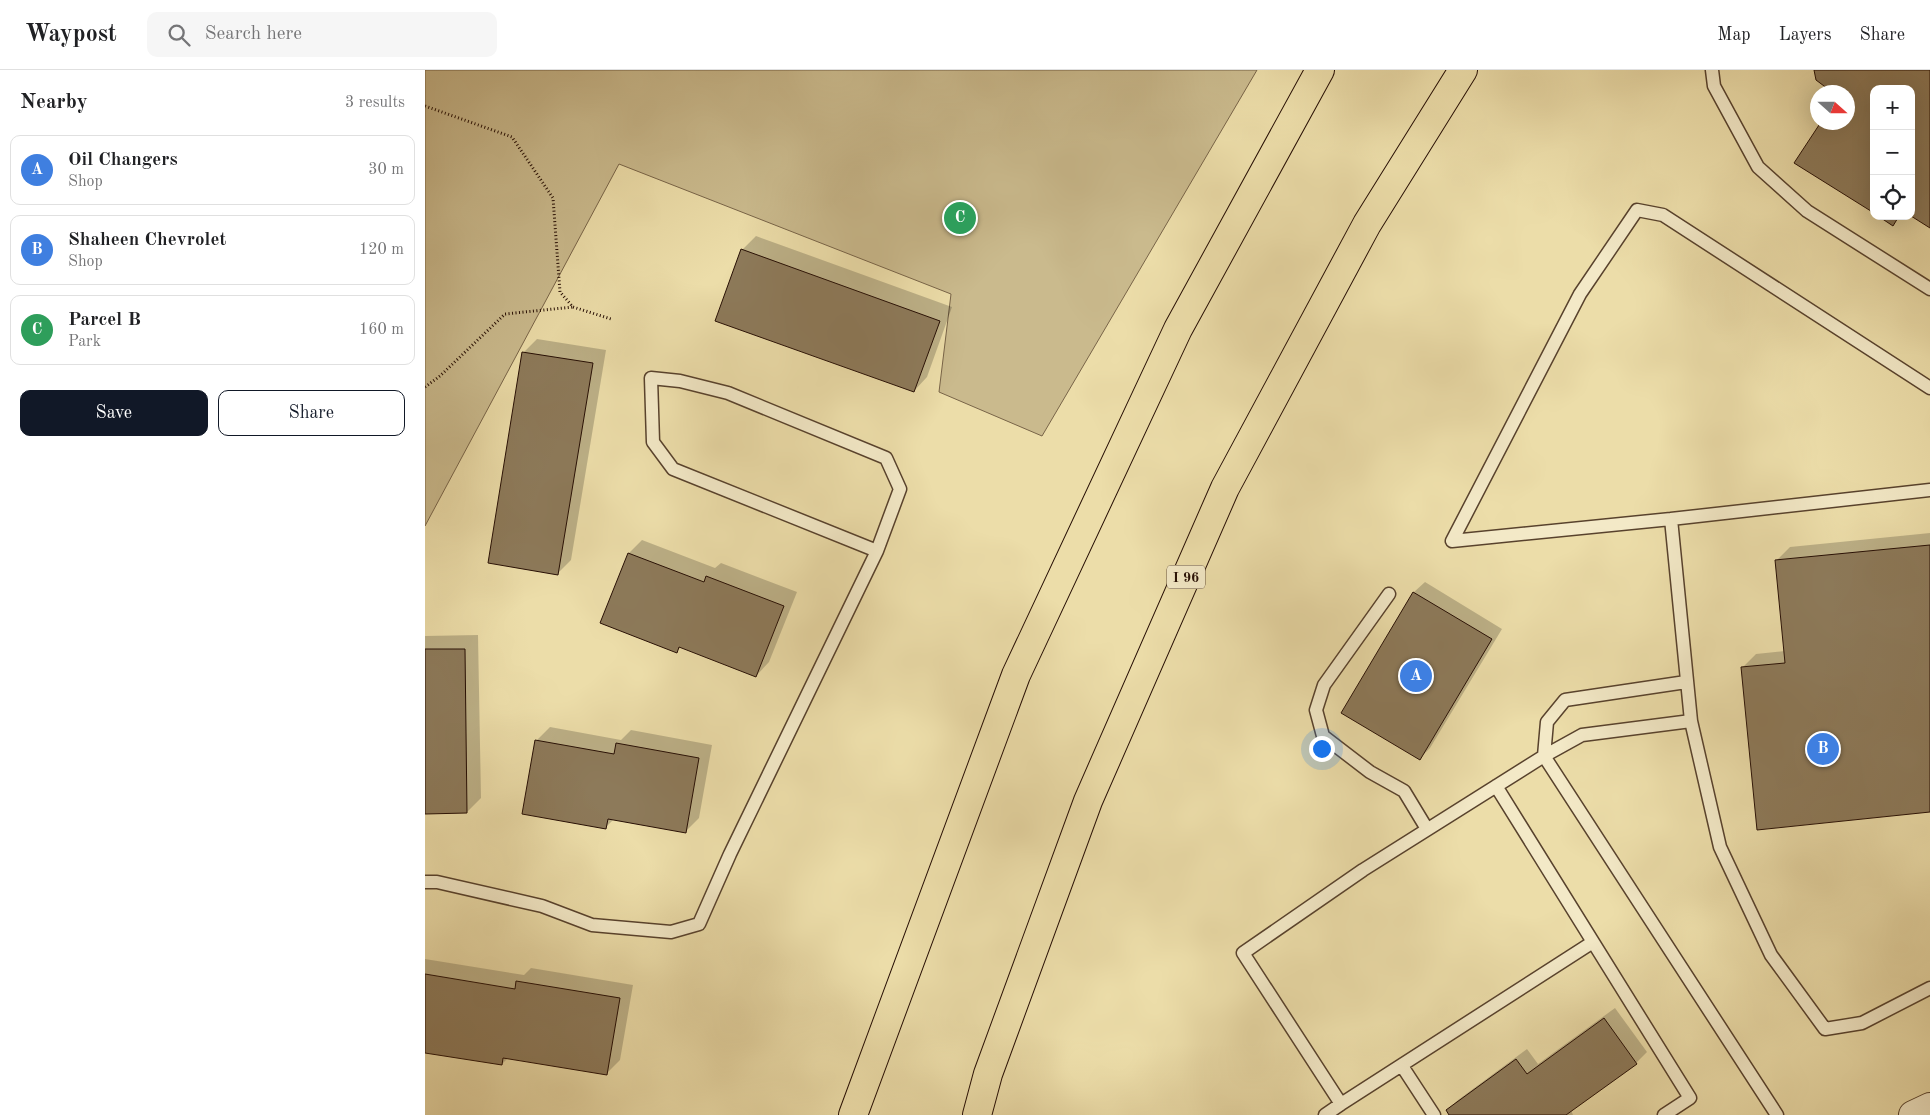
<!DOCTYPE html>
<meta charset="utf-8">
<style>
body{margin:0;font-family:"Old Standard TT",serif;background:#f6f6f6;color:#202124}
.controls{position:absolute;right:15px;top:15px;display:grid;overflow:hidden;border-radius:10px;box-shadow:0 5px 20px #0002}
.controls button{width:45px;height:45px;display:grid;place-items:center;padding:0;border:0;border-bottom:1px solid #e0e0e0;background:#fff;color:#202124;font:25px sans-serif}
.compass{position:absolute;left:1385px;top:15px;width:45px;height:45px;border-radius:50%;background:#fff;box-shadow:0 5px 20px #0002;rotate:111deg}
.you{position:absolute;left:896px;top:678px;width:18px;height:18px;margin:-12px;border:4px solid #fff;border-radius:50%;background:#1a73e8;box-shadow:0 0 0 8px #1a73e833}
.badge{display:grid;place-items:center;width:32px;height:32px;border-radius:50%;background:#111827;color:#fff;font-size:16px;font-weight:700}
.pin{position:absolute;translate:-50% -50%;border:2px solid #fff;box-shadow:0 1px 5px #0006}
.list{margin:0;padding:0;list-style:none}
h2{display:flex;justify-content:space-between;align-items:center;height:65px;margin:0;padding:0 20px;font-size:21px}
h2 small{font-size:16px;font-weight:400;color:#757577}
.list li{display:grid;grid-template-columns:32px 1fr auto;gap:15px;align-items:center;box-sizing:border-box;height:70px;margin:0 10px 10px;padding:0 10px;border:1px solid #e0e0e0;border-radius:10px}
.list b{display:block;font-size:19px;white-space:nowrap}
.list p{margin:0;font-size:16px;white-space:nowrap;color:#757577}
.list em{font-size:16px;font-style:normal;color:#757577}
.actions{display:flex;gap:10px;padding:15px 20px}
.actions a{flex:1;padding:11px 0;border:1px solid #111827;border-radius:10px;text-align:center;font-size:18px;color:#111827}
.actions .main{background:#111827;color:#fff}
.icon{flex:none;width:28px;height:28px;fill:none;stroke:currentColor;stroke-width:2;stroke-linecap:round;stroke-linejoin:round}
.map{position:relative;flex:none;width:1505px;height:1045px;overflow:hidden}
header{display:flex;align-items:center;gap:30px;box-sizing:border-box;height:70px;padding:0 25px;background:#fff;border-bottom:1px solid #e0e0e0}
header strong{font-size:24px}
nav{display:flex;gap:28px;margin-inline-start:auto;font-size:18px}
.search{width:350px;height:45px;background:#f6f6f6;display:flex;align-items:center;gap:12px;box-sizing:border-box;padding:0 18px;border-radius:10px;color:#757577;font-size:19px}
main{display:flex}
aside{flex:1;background:#fff}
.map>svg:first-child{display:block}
.green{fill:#caba8d;stroke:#786448}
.shadow{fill:#0003}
.building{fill:#8d7a5a;stroke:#260e04}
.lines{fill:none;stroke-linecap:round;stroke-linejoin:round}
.service-casing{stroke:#58422d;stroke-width:15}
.tertiary-casing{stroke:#58422d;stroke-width:30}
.motorway-casing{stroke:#260e04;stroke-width:30}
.path{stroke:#260e04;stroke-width:3;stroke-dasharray:1 2.5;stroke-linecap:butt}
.service{stroke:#f3e9c7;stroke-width:12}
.tertiary{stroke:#f3e9c7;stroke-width:28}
.motorway{stroke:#ecdda9;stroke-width:28}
.labels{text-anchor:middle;stroke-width:4.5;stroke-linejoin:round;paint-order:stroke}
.shield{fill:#f3e9c7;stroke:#64503e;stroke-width:1}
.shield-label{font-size:14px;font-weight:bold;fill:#260e04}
</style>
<header>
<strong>Waypost</strong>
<div class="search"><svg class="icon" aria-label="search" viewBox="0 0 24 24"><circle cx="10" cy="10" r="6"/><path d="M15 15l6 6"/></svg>Search here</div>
<nav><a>Map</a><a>Layers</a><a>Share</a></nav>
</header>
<main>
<aside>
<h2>Nearby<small>3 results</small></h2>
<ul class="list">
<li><span class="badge" style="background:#3f7fe0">A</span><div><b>Oil Changers</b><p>Shop</p></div><em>30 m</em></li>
<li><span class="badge" style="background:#3f7fe0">B</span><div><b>Shaheen Chevrolet</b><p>Shop</p></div><em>120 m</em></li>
<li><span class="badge" style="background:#2e9e5b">C</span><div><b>Parcel B</b><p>Park</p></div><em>160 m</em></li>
</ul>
<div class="actions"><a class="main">Save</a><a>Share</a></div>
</aside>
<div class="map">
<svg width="1505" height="1045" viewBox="0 0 1505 1045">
<rect width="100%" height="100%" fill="#ecdda9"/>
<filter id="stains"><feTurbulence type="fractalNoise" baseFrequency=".004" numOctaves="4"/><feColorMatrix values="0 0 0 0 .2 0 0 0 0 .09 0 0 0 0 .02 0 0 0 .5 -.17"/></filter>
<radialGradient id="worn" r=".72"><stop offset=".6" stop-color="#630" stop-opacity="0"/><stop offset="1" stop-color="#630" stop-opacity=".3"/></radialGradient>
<!-- green -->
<path class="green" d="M0,0H832L617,366L514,322L526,224L194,94L0,456Z"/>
<!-- shadow -->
<path class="shadow" d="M331,166L527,237L502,307L489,321L317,180Z
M112,269L181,280L146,490L133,503L98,283Z
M1505,463V741L1318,597L1331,584L1360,581L1351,491L1365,477Z
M217,470L290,498L296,493L372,522L344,592L331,606L257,576L252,581L204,483Z
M1000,512L1077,559L1005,678L994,689L917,642L989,522Z
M53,565L56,728L42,742L0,743V566Z
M125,657L196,670L206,660L287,675L274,748L261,761L189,749L181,757L111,671Z
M0,889L99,905L106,898L208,915L195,990L181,1004L83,988L77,994L0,981Z
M1190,938L1222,982L1211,993L1146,1040L1148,1045H1026L1022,1040L1033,1030L1102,979L1113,994Z"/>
<!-- building -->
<path class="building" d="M1389,0H1505V158L1486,146V19H1449V143L1369,93L1396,52H1422V22H1407L1391,10Z
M1453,146H1474L1468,156Z
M316,179L515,251L489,322L290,251Z
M97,282L168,293L133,505L63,493Z
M1505,475V742L1332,760L1316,597L1360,593L1350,490Z
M203,483L279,512L281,506L359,536L331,607L254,577L252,583L175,553Z
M988,522L1067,569L995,690L916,643Z
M0,579H40L42,743L0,744Z
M110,670L189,684L191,673L274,688L261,763L183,749L181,759L97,744Z
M0,904L90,919L91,911L195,928L182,1005L78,988L77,995L0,983Z
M1179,948L1212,994L1141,1045H1024L1021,1040L1091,989L1102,1004Z"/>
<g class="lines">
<!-- service casing -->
<g class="service-casing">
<path id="service" d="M1287,0L1289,16L1333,97L1382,141L1505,219
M226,308L255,311L303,323L461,388L475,419L452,481L248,399L228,372Z
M1505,318L1238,145L1212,140L1155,224L1027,471L1246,449L1266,651L1295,777L1346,885L1400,959L1437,953L1505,918
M1246,449L1505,420
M964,524L899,615L891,640L898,666L945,702L979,721L1002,759
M1261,612L1140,630L1122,652L1119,686L1157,665L1266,651
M1071,716L1265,1028L1239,1045
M0,812H12L117,836L167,855L246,862L274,854L305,784L452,481
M1168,872L916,1034L818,883L938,800L1119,686L1352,1045
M977,996L1009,1045
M900,1045L916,1034"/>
</g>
<!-- tertiary casing -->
<g class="tertiary-casing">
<path id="tertiary" d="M1488,1045L1505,1037"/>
</g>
<!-- motorway casing -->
<g class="motorway-casing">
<path id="motorway" d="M428,1045L591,605L753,259L895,0
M552,1045L563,1004L663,731L800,418L942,154L1038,0"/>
</g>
<!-- path -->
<path class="path" d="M0,36L87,67L128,128L135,222L148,237L186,249
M0,317L15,306L80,244L148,237"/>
<!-- service -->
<use href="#service" class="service"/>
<!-- tertiary -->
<use href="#tertiary" class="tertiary"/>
<!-- motorway -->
<use href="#motorway" class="motorway"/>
</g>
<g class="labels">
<!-- shield labels -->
<rect class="shield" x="742" y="495.5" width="38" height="23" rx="4"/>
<g class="shield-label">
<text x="761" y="512">I 96</text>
</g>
</g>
<rect width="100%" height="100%" filter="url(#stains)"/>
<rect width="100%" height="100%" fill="url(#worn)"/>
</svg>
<div class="controls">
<button>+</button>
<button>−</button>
<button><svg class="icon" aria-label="locate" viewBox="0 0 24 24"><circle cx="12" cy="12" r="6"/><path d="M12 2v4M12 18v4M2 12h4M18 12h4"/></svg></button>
</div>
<svg class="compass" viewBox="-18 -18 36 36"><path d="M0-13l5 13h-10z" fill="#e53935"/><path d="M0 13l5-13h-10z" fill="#757577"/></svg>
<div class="you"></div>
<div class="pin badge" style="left:991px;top:606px;background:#3f7fe0">A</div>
<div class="pin badge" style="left:1398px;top:679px;background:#3f7fe0">B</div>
<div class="pin badge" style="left:535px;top:148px;background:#2e9e5b">C</div>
</div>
</main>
